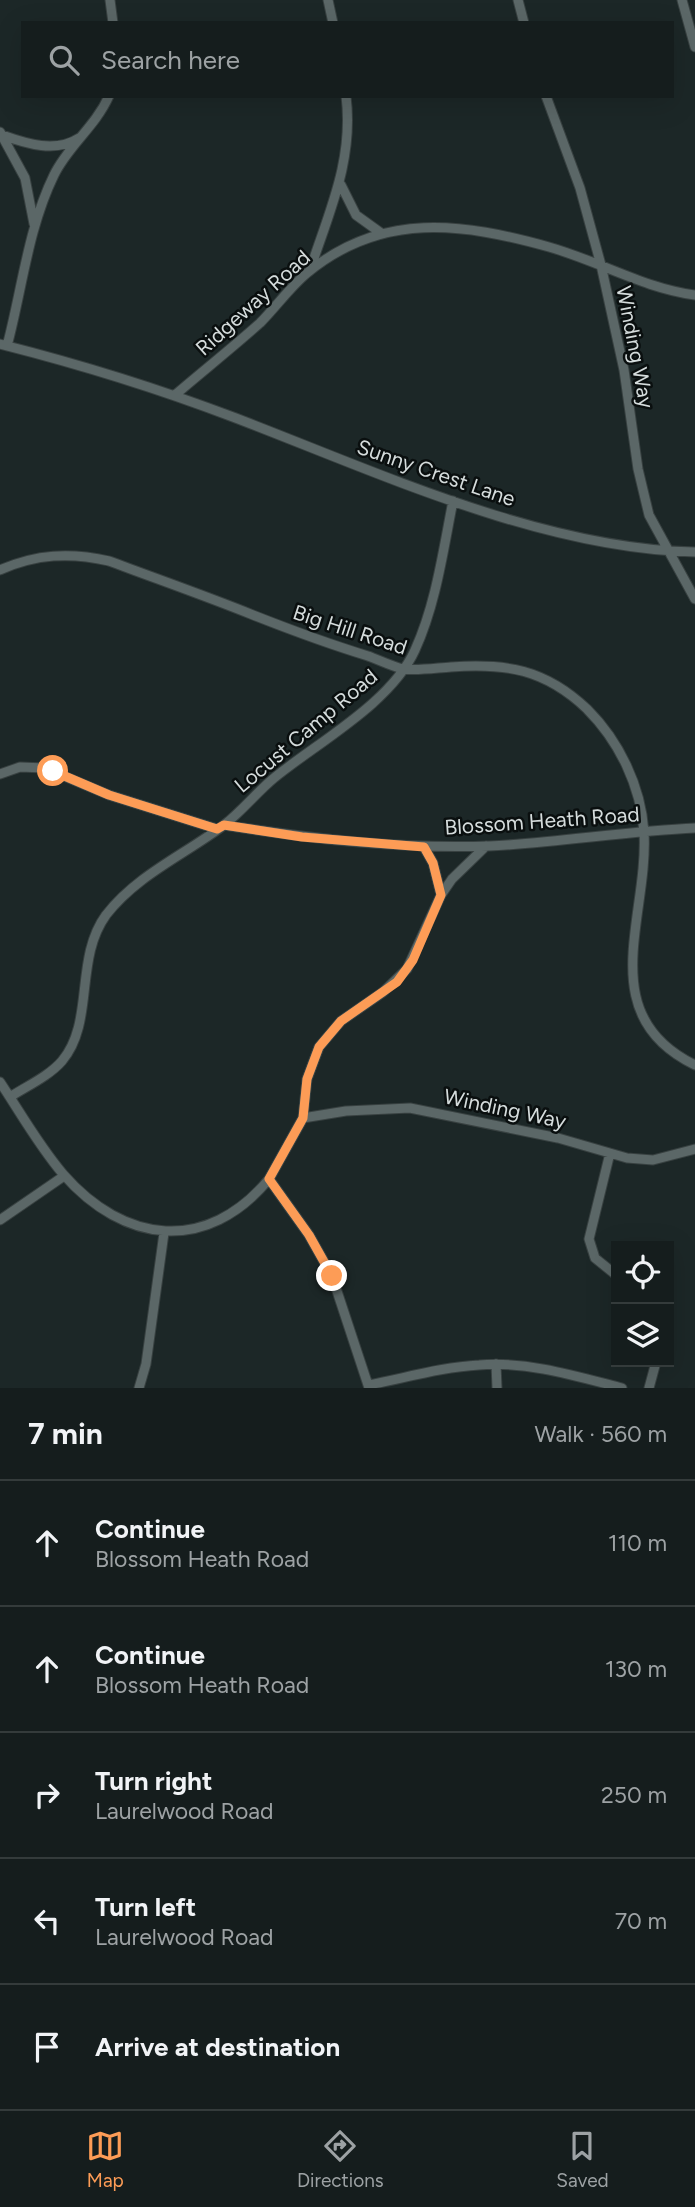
<!DOCTYPE html>
<meta charset="utf-8">
<style>
body{margin:0;font-family:Figtree,sans-serif;background:#222a2a;color:#f1f3f6}
.controls{position:absolute;right:21px;bottom:21px;display:grid;overflow:hidden;border-radius:0px;box-shadow:0 7px 28px #0002}
.controls button{width:63px;height:63px;display:grid;place-items:center;padding:0;border:0;border-bottom:2px solid #343b3b;background:#151d1d;color:#f1f3f6;font:35px sans-serif}
.stop{position:absolute;width:21px;height:21px;margin:-16px;border:5px solid #fd9c56;border-radius:50%;background:#fff}
.stop.end{background:#fd9c56;border-color:#fff;box-shadow:0 2px 7px #0008}
.list{margin:0;padding:0;list-style:none}
h2{display:flex;justify-content:space-between;align-items:center;height:91px;margin:0;padding:0 28px;font-size:30px}
h2 small{font-size:23px;font-weight:400;color:#9da2a4}
.list li{display:grid;grid-template-columns:46px 1fr auto;gap:21px;align-items:center;box-sizing:border-box;height:126px;padding:0 28px;border-top:2px solid #343b3b}
.list b{display:block;font-size:26px;white-space:nowrap}
.list p{margin:0;font-size:23px;white-space:nowrap;color:#9da2a4}
.list em{font-size:23px;font-style:normal;color:#9da2a4}
.icon{flex:none;width:38px;height:38px;fill:none;stroke:currentColor;stroke-width:2;stroke-linecap:round;stroke-linejoin:round}
.map{position:relative;flex:none;width:695px;height:1388px;overflow:hidden}
.search{position:absolute;background:#151d1d;box-shadow:0 7px 28px #0002;left:21px;right:21px;top:21px;height:77px;display:flex;align-items:center;gap:18px;box-sizing:border-box;padding:0 24px;border-radius:0px;color:#9da2a4;font-size:26px}
.sheet{height:721px;background:#151d1d}
nav{display:flex;justify-content:space-around;align-items:center;box-sizing:border-box;height:98px;border-top:2px solid #343b3b;background:#151d1d;font-size:19px;color:#9da2a4}
nav a{display:grid;justify-items:center;gap:4px}
nav .on{color:#fd9c56}
.map>svg:first-child{display:block}
.lines{fill:none;stroke-linecap:round;stroke-linejoin:round}
.street-casing{stroke:#384141;stroke-width:11}
.street{stroke:#5b6767;stroke-width:9}
.route{stroke:#fd9c56;stroke-width:9}
.labels{text-anchor:middle;stroke-width:5;stroke-linejoin:round;paint-order:stroke}
.street-label{font-size:21px;fill:#d5dcdc;stroke:#0a0f0f}
</style>
<div class="map">
<svg width="695" height="1388" viewBox="0 0 695 1388">
<rect width="100%" height="100%" fill="#1c2727"/>
<g class="lines">
<!-- street casing -->
<g class="street-casing">
<path id="street" d="M110,0L113,23
M328,0L333,23
M518,0L524,23
M682,0L695,47
M546,96L580,188L601,265L624,370L638,469L649,515L695,599
M0,132L25,178L34,224
M2,135C27,144 56,153 79,138
M341,185L356,215L381,233
M310,270C329,212 354,160 346,96
M0,344C79,364 157,388 233,417C375,471 541,549 695,552
M7,346C22,290 28,228 54,175C68,146 95,127 109,96
M175,395C203,371 232,348 260,323C276,307 290,287 307,273C382,211 463,223 549,247C599,261 643,288 695,295
M0,570C36,554 70,552 109,561C157,579 206,596 253,615C291,630 329,644 368,656C379,660 391,666 403,669C417,671 436,668 451,667C506,663 545,669 587,709C619,741 641,786 644,832C649,917 592,1015 695,1065
M0,774L20,767L45,768L109,795L217,829
M224,825C312,839 400,849 489,846C557,843 626,831 695,828
M424,847L433,863L441,895
M0,1082C20,1112 39,1146 63,1174C124,1244 207,1254 269,1179
M10,1097C27,1086 49,1076 62,1061C95,1022 74,959 106,915C137,875 184,855 224,825C242,811 257,792 274,778C318,742 391,703 415,650C436,604 443,551 453,501
M303,1118L346,1111L410,1108L558,1138L627,1158L653,1160L695,1149
M610,1153L589,1239L595,1258L616,1275
M0,1220L64,1176
M496,1364L497,1388
M368,1385C405,1378 442,1367 479,1365C527,1361 576,1376 622,1388
M139,1388L146,1364L164,1233
M369,1388L332,1276L309,1235L269,1179L303,1118L307,1079L319,1047L341,1021L383,992L407,969L441,895L452,879L486,846
M649,1388L656,1362"/>
</g>
<!-- street -->
<use href="#street" class="street"/>
</g>
<g class="lines">
<!-- route -->
<path class="route" d="M53,771L109,795L217,829L224,825L302,837L424,847L433,863L441,895L413,960L397,982L341,1021L319,1047L307,1079L303,1118L269,1179L309,1235L332,1276"/>
</g>
<g class="labels">
<!-- street labels -->
<g class="street-label">
<text transform="translate(253 303) rotate(-42)" y="7">Ridgeway Road</text>
<text transform="translate(635 347) rotate(79)" y="7">Winding Way</text>
<text transform="translate(436 473) rotate(19)" y="7">Sunny Crest Lane</text>
<text transform="translate(350 630) rotate(18)" y="7">Big Hill Road</text>
<text transform="translate(306 731) rotate(-40)" y="7">Locust Camp Road</text>
<text transform="translate(542 821) rotate(-4)" y="7">Blossom Heath Road</text>
<text transform="translate(505 1109) rotate(12)" y="7">Winding Way</text>
</g>
</g>
</svg>
<div class="controls">
<button><svg class="icon" aria-label="locate" viewBox="0 0 24 24"><circle cx="12" cy="12" r="6"/><path d="M12 2v4M12 18v4M2 12h4M18 12h4"/></svg></button>
<button><svg class="icon" aria-label="layers" viewBox="0 0 24 24"><path d="M12 4l9 5-9 5-9-5zM3 14l9 5 9-5"/></svg></button>
</div>
<div class="stop" style="left:53px;top:771px"></div>
<div class="stop end" style="left:332px;top:1276px"></div>
<div class="search"><svg class="icon" aria-label="search" viewBox="0 0 24 24"><circle cx="10" cy="10" r="6"/><path d="M15 15l6 6"/></svg>Search here</div>
</div>
<section class="sheet">
<h2>7 min<small>Walk · 560 m</small></h2>
<ul class="list">
<li><svg class="icon" aria-label="ahead" viewBox="0 0 24 24"><path d="M12 20V5M6 11l6-6 6 6"/></svg><div><b>Continue</b><p>Blossom Heath Road</p></div><em>110 m</em></li>
<li><svg class="icon" aria-label="ahead" viewBox="0 0 24 24"><path d="M12 20V5M6 11l6-6 6 6"/></svg><div><b>Continue</b><p>Blossom Heath Road</p></div><em>130 m</em></li>
<li><svg class="icon" aria-label="right" viewBox="0 0 24 24"><path d="M7 20v-9h11M14 6l5 5-5 5"/></svg><div><b>Turn right</b><p>Laurelwood Road</p></div><em>250 m</em></li>
<li><svg class="icon" aria-label="left" viewBox="0 0 24 24"><path d="M17 20v-9H6M10 6l-5 5 5 5"/></svg><div><b>Turn left</b><p>Laurelwood Road</p></div><em>70 m</em></li>
<li><svg class="icon" aria-label="arrive" viewBox="0 0 24 24"><path d="M6 21V4h12l-3 4 3 4H6"/></svg><div><b>Arrive at destination</b></div></li>
</ul>
</section>
<nav>
<a class="on"><svg class="icon" aria-label="map" viewBox="0 0 24 24"><path d="M3 6l6-2 6 2 6-2v14l-6 2-6-2-6 2zM9 4v14M15 6v14"/></svg>Map</a>
<a><svg class="icon" aria-label="directions" viewBox="0 0 24 24"><path d="M12 3l9 9-9 9-9-9zM9 14v-3h6M13 9l2 2-2 2"/></svg>Directions</a>
<a><svg class="icon" aria-label="saved" viewBox="0 0 24 24"><path d="M7 4h10v16l-5-4-5 4z"/></svg>Saved</a>
</nav>
